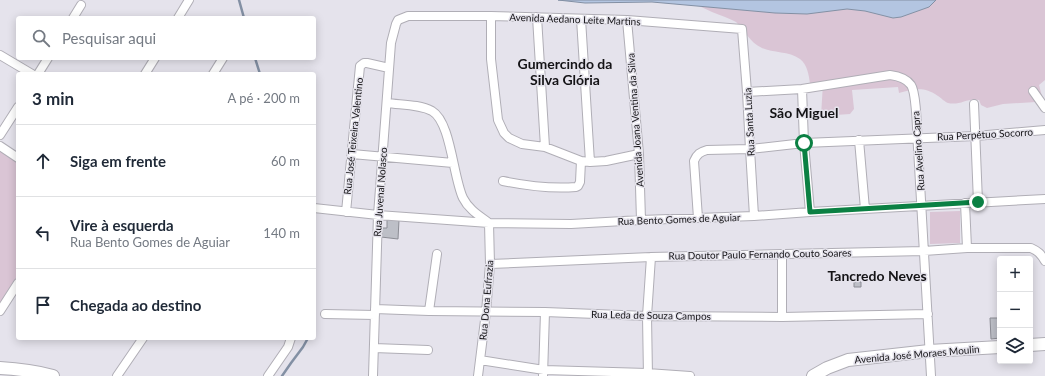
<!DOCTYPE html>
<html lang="pt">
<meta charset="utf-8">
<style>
body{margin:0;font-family:Lato,sans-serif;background:#f2f2f3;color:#1f2937}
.controls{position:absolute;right:12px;bottom:12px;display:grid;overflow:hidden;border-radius:4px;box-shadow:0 2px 10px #0003}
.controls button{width:36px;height:36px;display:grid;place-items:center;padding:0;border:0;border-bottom:1px solid #e0e1e3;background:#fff;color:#1f2937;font:20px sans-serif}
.stop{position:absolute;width:12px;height:12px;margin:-9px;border:3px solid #0b8043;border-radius:50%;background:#fff}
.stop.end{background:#0b8043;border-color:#fff;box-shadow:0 1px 4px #0008}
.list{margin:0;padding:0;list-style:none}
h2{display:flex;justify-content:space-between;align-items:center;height:52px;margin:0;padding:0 16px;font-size:17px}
h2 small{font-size:13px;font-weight:400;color:#747a83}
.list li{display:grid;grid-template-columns:26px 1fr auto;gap:12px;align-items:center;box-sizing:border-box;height:72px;padding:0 16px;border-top:1px solid #e0e1e3}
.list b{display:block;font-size:15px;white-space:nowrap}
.list p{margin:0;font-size:13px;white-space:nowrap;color:#747a83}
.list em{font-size:13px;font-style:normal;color:#747a83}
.icon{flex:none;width:22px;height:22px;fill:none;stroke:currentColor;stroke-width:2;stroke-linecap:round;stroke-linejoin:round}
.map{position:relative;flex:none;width:1045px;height:376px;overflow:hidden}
.search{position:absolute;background:#fff;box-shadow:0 2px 10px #0003;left:16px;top:16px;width:300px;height:44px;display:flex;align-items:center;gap:10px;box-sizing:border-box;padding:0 14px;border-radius:4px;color:#747a83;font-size:15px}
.panel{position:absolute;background:#fff;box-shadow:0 2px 10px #0003;left:16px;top:72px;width:300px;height:268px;border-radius:4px}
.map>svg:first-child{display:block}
.green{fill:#dac5d5}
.water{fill:#b3c5e1;stroke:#8390a4}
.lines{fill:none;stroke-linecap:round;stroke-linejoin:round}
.stream{stroke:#8390a4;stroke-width:2.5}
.building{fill:#bdbfc7;stroke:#8c8d95}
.street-casing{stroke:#b0aeb6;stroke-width:10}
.secondary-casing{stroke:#b0aeb6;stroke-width:14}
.street{stroke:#fff;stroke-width:8}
.secondary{stroke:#fff;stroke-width:12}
.route{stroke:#0b8043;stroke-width:5}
.labels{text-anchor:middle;stroke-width:3;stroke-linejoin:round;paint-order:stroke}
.street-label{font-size:10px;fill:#141316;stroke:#e5e3ec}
.district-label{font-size:14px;font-weight:bold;fill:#141316;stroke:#e5e3ec}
</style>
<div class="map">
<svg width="1045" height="376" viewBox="0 0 1045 376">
<rect width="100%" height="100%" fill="#e5e3ec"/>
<!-- green -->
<path class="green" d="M936,0H1045V80L1039,85L1043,100L1036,102L1003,104L987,108L981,105L979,100C968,97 960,106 948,103C945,102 941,98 938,96C924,86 914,89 899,93L898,87L852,90L854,109L850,114L821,116L823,83L810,84C809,75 807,64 800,59C789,51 773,53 762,48C749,42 746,31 736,22C733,20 729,19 725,17C716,14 708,10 699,6L775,13L807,14L847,9L865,11L893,18L901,17L929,7Z
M0,150L18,161V275L0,303Z
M960,211V243L930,244V212Z"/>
<!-- water -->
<path class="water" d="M558,0H936L929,7L901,17L893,18L865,11L847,9L807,14L775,13L652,2L585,3Z"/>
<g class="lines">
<!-- stream -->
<path class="stream" d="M239,0L244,18
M255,58L260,74
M282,376L291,363L303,347L308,338"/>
</g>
<!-- building -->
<path class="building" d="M387,219L399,220L398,239L381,237V228H387Z
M854,282H861V287H854Z
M990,318H1000V338L991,339Z"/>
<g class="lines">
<!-- street casing -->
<g class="street-casing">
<path id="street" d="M491,16V59L498,120L504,133L509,138L522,144L545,147L581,161L590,162L606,161L639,154
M537,17L545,147
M73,18L81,5
M178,18L189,0
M581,19L590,162
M627,20L639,154L641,220
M0,55L32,74
M38,74L48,58
M145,74L155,58
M213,74L223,58
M802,89L804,143L810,212
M1033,91L1045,108
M747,92L802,89L890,75C898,76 906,78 911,85C917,94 917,136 918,148C923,224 926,300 931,376
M387,103C401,105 419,104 432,111C451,122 453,177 463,198C469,210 480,216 489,223L490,264L486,312L478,376
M974,104L978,202
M0,135L18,107
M859,140L865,209
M0,146L18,158
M352,154L453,163
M503,181C527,186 551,189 576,187L578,186L580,182L581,161
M965,203L967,248
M314,208L378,215L489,223L571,224L641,220L754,216L810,212L1045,199
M346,212L360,66L364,63H367L389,68
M698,218L694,161C697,154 700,152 707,150L750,149L804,143L976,136L1045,130
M782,254V317
M490,264L651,257L924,251L967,248H1031C1038,251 1041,254 1045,261
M375,309L429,311L545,312L647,316L782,317L928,314
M0,311L18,283
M429,311L437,254
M325,314L375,315
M374,348L428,350
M480,360L544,370L647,373L690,376
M117,376L143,338
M268,376L288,347L291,338
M373,376L378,215L391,43L396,24L398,20L408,16H491L627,20L742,29L747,92L750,149L754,216
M543,376L545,312
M648,376L647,316L651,257"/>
</g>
<!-- secondary casing -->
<g class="secondary-casing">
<path id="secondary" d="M1030,345L1045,344
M0,368C18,369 35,371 53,376
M813,376L827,368L848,360L929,351L1000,347"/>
</g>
<!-- street -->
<use href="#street" class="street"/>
<!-- secondary -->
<use href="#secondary" class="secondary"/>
</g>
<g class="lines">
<!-- route -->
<path class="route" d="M804,143L810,212L978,202"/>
</g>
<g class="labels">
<!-- street labels -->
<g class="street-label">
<text transform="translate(575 19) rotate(2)" y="4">Avenida Aedano Leite Martins</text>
<text transform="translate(635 120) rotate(-94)" y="4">Avenida Joana Ventina da Silva</text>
<text transform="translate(749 122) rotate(-93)" y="4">Rua Santa Luzia</text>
<text transform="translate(985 134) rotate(-3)" y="4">Rua Perpétuo Socorro</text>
<text transform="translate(353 136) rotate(-84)" y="4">Rua José Teixeira Valentino</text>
<text transform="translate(918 151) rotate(-94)" y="4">Rua Avelino Capra</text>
<text transform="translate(380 192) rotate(-86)" y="4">Rua Juvenal Nolasco</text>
<text transform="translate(679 219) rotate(-2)" y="4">Rua Bento Gomes de Aguiar</text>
<text transform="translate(760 254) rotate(-1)" y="4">Rua Doutor Paulo Fernando Couto Soares</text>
<text transform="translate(486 300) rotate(-85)" y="4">Rua Dona Eufrazia</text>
<text transform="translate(651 315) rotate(1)" y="4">Rua Leda de Souza Campos</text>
<text transform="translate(917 354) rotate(-5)" y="4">Avenida José Moraes Moulin</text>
</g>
<!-- district labels -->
<g class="district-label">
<text x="565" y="69">Gumercindo da<tspan x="565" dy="16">Silva Glória</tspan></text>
<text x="804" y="118">São Miguel</text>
<text x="877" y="281">Tancredo Neves</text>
</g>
</g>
</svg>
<div class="controls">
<button>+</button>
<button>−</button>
<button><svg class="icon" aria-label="layers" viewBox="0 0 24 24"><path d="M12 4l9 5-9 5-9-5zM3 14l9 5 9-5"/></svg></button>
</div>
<div class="stop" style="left:804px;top:143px"></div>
<div class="stop end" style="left:978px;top:202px"></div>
<div class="search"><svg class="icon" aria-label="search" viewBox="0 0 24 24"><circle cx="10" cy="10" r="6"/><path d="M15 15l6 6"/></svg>Pesquisar aqui</div>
<section class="panel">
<h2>3 min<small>A pé · 200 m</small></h2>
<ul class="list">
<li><svg class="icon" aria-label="ahead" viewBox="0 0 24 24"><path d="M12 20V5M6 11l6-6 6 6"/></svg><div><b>Siga em frente</b></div><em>60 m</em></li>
<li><svg class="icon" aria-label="left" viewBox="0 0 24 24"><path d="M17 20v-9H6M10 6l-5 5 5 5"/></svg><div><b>Vire à esquerda</b><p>Rua Bento Gomes de Aguiar</p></div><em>140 m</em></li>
<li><svg class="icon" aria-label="arrive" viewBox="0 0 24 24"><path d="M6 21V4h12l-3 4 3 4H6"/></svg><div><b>Chegada ao destino</b></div></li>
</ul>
</section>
</div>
